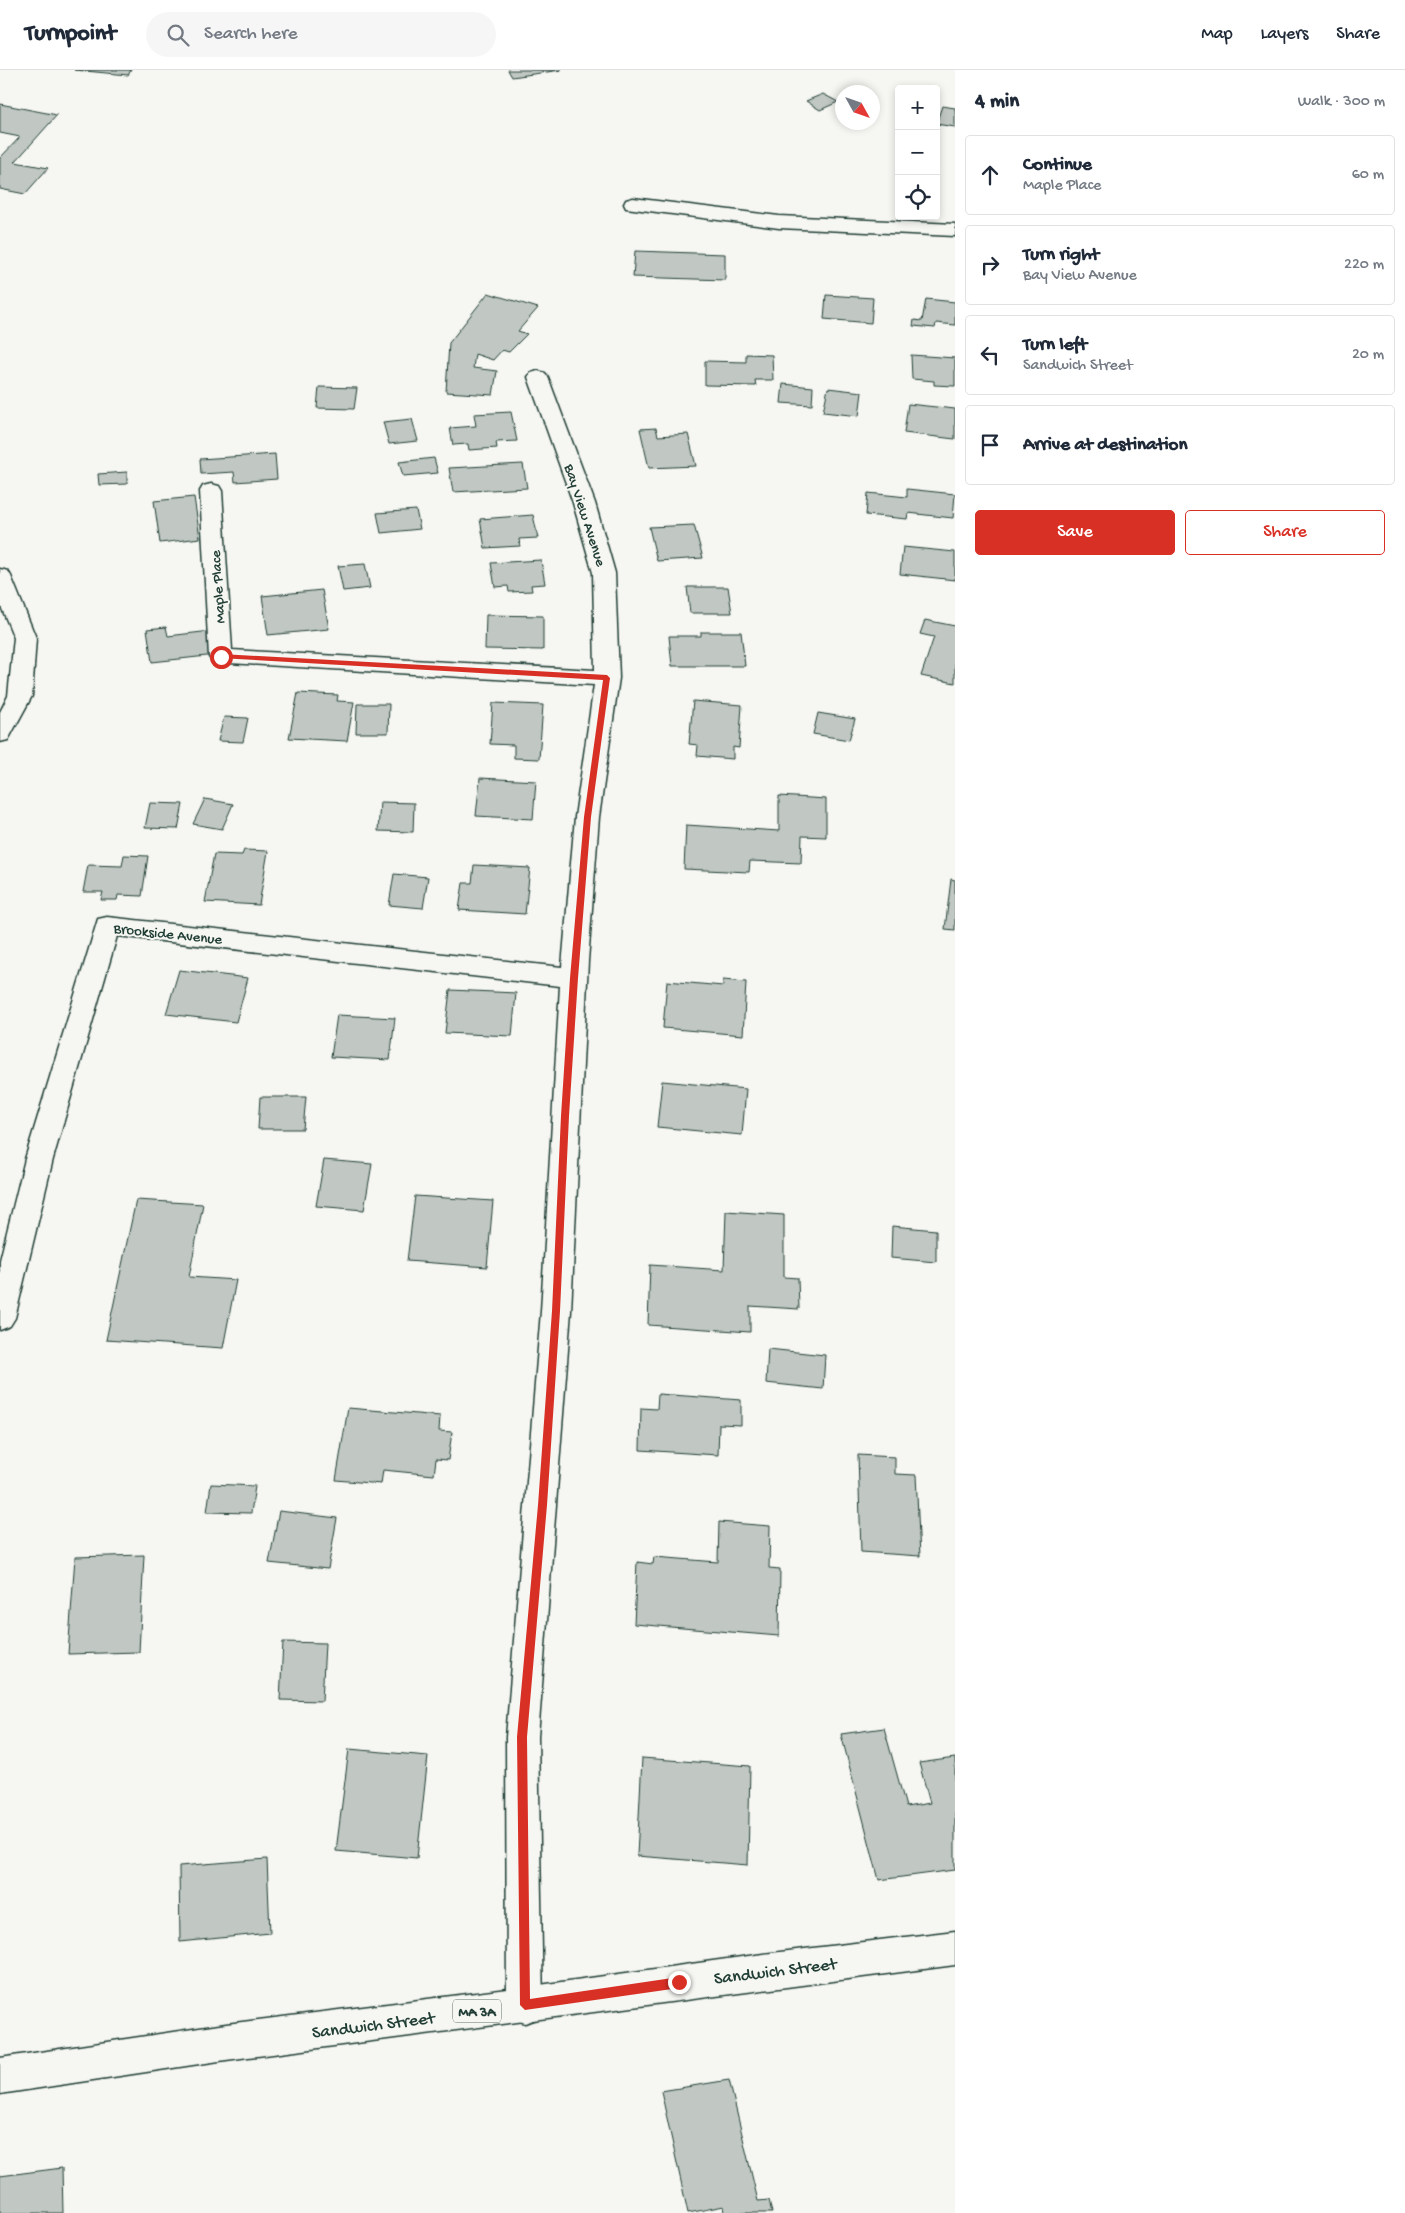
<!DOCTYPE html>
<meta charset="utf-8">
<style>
body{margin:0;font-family:"Gochi Hand",sans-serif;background:#f6f6f7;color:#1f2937}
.controls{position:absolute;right:15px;top:15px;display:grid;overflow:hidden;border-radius:5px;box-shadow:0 2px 8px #0003}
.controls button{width:45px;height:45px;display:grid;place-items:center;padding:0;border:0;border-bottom:1px solid #e0e1e3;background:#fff;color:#1f2937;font:25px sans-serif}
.compass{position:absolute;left:835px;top:15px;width:45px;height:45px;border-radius:50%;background:#fff;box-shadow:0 2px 8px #0003;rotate:130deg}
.stop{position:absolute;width:15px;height:15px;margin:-11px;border:4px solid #d93025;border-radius:50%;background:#fff}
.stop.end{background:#d93025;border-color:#fff;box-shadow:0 1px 5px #0008}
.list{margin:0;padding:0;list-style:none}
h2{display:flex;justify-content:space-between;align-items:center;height:65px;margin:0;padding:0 20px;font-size:21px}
h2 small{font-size:16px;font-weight:400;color:#747a83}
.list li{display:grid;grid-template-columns:32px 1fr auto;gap:15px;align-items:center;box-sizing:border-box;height:80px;margin:0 10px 10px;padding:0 10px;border:1px solid #e0e1e3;border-radius:5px}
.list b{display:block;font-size:19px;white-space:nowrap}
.list p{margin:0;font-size:16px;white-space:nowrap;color:#747a83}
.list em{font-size:16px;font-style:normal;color:#747a83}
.actions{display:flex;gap:10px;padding:15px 20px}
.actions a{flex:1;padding:11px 0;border:1px solid #d93025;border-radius:5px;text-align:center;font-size:18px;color:#d93025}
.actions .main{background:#d93025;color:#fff}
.icon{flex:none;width:28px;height:28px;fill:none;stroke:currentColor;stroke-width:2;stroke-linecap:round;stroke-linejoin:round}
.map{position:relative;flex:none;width:955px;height:2143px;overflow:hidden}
header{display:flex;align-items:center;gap:30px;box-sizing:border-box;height:70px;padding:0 25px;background:#fff;border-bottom:1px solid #e0e1e3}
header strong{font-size:24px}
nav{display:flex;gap:28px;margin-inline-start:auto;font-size:18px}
.search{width:350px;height:45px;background:#f6f6f7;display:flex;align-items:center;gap:12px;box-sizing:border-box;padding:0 18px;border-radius:28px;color:#747a83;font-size:19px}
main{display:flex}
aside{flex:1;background:#fff}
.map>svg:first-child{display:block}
.building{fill:#c1c8c3;stroke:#1f3d34}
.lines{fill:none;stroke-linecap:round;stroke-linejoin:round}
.street-casing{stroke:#1f3d34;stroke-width:3}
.primary-casing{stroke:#1f3d34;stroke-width:3}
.street{fill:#f6f6f2;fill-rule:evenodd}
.primary{fill:#f6f6f2;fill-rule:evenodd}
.route{fill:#d93025}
.labels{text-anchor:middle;stroke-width:4;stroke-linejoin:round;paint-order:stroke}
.shield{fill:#f6f6f2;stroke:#60746d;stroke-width:1}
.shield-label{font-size:14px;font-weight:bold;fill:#1f3d34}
.street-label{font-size:15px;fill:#1f3d34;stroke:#f6f6f2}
.near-street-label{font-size:18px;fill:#1f3d34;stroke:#f6f6f2}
</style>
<header>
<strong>Turnpoint</strong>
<div class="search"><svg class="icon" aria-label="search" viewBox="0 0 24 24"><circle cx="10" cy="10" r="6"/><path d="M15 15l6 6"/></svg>Search here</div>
<nav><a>Map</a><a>Layers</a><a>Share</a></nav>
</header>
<main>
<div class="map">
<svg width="955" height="2143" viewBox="0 0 955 2143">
<rect width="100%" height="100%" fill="#f6f6f2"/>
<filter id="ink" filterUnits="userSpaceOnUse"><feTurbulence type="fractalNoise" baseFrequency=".02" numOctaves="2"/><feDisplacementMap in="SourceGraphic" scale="10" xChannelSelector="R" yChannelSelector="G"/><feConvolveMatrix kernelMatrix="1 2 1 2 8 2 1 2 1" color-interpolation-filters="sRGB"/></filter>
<g filter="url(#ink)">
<!-- building -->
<path class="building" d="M74,0H131L128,5Z
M508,0H561L512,7Z
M823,24L838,32L820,40L806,31Z
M0,34L57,45L15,92L48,98L25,124L0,119V88L20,67L0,63Z
M942,36L955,38V57L936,54Z
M635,181L725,184V210L633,207Z
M488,223L538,238L518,261L527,264L509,282L502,280L493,290L475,284L473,298L497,301L493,325L446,322L449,273Z
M826,225L873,228L871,253L824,249Z
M926,229L955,232V255L936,253L935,258L913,256L914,250L922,251Z
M746,284L772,285L773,310H755L756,316L705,315V291L746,292Z
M911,285L955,288V316L934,315V311L912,309Z
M783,314L813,317L812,335L781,333Z
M319,317L357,318L354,339L317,338Z
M828,318L862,322L859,346L823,342Z
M908,334L955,339V369L904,363Z
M511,342L517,371L496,372L497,378L469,380L468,374L453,375L450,358L476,356L474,344Z
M412,349L418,371L389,374L383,352Z
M656,358L658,366L688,364L696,396L649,398L640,359Z
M275,384L277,409L235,412L234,402L201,404L200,389Z
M434,388L438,403L403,406L399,392Z
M523,394L527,418L453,422L449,398Z
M127,402V414L99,415L98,404Z
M907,419L955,424L953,448L908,443L907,449L866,445L868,423L907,427Z
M194,427L200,468L160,473L154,431Z
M416,440L420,459L381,463L377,443Z
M533,445L538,468L519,469L520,476L485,478L480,449Z
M694,455L703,488L657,491L649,457Z
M903,477L955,482V510L900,504Z
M541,490L545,514L531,515L532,521L509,522L508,516L495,517L491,493Z
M365,494L370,518L343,521L338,496Z
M687,517H728L732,543H690Z
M322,520L329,559L268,565L262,526Z
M486,545L543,546V580L485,579Z
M925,550L955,556V613L921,606L934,567L920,564Z
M166,557L168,566L211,561L216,585L152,592L147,559Z
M701,562H741L745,596H672L669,566H701Z
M298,623L338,625L337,631L354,632L347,671L289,668Z
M693,631L742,635L739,678L733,677V689L697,686L698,675L689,674Z
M493,633L543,635L539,689L514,688V675L490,674Z
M357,634H389L388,663H356Z
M818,643L855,649L849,670L813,664Z
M224,647L248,648L243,672L218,671Z
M480,708L536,711L533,749L476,746Z
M779,726L826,729V767L802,766L801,793L750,791L749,802L684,799L686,755L779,761Z
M205,729L233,734L222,759L193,754Z
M380,732L414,733L413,762L378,761Z
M150,733L183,734L178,759L145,758Z
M244,780L268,781L259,835L205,832L214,784L242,785Z
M124,785L148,786L142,826L118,825L117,830H101L103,822H83L88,795L122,796Z
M474,795L530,798L525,844L459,840L463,813H472Z
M394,804L428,807L423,838L389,835Z
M951,809L955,810V860L945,859Z
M179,900L248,908L236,952L166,944Z
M723,910L746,912L743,965L663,958L667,911L723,916Z
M450,920L516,923L512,966L445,963Z
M337,945L395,948L390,990L331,987Z
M662,1011L746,1019L742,1065L657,1057Z
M260,1027H306L303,1059H258Z
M324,1090L372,1094L364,1140L316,1136Z
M415,1126L493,1131L487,1197L407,1191Z
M136,1130L203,1134L189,1207L236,1210L223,1278L106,1270Z
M726,1141L784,1145V1207L798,1208L799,1239L750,1236V1262L648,1255L650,1195L724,1200Z
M892,1156L936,1160V1192L891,1188Z
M768,1279L825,1285L823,1319L766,1313Z
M658,1324L741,1330V1355L719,1354L718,1385L640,1380L641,1338L657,1339Z
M348,1338L440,1346L439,1361L452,1362L448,1390L436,1389L434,1405L383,1400L381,1414L336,1410Z
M858,1385L895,1387V1404L916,1405L920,1486L861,1482Z
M211,1414L255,1416L251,1443L207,1442Z
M279,1441L337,1448L328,1499L269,1493Z
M719,1452L770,1456L769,1498L780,1499L779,1566L634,1554L637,1492L653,1494L654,1487L718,1492Z
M144,1485L139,1582L68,1584L75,1487Z
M283,1572L325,1573L322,1631L280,1630Z
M884,1658L906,1737L930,1733L919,1693L955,1688V1800L879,1810L841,1664Z
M349,1679L428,1686L417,1788L336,1781Z
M642,1688L750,1696L748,1795L637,1786Z
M267,1789L270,1863L180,1872L179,1796Z
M729,2010L758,2131L769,2130L772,2143H725L724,2136L688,2143L661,2021Z
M62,2098L63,2143H0V2106Z"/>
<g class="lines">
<!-- street casing -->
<g class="street-casing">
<path id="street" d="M633,128L779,146L955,154V166L779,158L626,138L624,134L626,130Z
M538,301L545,303L548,307L595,433L615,503L619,608L599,747L588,891L571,1241L538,1667L543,1935L538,1948L525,1953L512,1948L507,1935L506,1667L541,1241L560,916L117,866L53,1089L15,1248L10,1256L0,1260V1190L25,1089L98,849L107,847L562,897L575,747L594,615L213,592L209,587L200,421L203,416L211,414L219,416L222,421L232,580L595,600L593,503L573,433L528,307L531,303Z
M0,499L8,501L11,506L36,568L32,626L8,670L0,672V642L8,626L14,568L0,534Z"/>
</g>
<!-- primary casing -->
<g class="primary-casing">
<path id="primary" d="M955,1861V1895L226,1990L0,2024V1988L226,1954L525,1917L763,1884Z"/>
</g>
<!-- street -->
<use href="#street" class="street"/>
<!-- primary -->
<use href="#primary" class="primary"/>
</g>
</g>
<!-- route -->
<path class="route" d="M221,584L607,605L610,608L591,747L578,908L569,1046L560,1241L547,1435L527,1667L530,1929L679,1907L685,1912L679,1918L525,1940L520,1935L517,1667L538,1435L552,1241L561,1046L570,908L584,747L603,610L219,588Z"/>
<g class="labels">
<!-- shield labels -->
<rect class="shield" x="453" y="1929.5" width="48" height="23" rx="4"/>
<g class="shield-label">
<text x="477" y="1946">MA 3A</text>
</g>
<!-- street labels -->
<g class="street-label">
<text transform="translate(586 445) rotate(72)" y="5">Bay View Avenue</text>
<text transform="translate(217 517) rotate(-94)" y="5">Maple Place</text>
<text transform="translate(168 863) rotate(6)" y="5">Brookside Avenue</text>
</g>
<!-- near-street labels -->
<g class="near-street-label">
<text transform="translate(775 1900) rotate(-7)" y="6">Sandwich Street</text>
<text transform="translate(373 1954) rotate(-7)" y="6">Sandwich Street</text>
</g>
</g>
</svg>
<div class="controls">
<button>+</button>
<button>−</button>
<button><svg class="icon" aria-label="locate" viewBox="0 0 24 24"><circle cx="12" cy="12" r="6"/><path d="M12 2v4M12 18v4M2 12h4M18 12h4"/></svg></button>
</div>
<svg class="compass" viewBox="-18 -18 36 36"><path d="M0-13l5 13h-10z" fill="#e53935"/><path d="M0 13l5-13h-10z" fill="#747a83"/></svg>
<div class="stop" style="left:221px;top:587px"></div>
<div class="stop end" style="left:679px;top:1912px"></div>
</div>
<aside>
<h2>4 min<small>Walk · 300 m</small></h2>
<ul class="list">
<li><svg class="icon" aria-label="ahead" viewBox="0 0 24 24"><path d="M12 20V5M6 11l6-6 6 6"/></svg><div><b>Continue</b><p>Maple Place</p></div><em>60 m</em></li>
<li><svg class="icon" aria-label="right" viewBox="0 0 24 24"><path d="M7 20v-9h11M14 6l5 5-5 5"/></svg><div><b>Turn right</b><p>Bay View Avenue</p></div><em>220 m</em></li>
<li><svg class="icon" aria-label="left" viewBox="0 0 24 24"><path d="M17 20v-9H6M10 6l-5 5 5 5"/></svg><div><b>Turn left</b><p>Sandwich Street</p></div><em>20 m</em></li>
<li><svg class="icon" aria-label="arrive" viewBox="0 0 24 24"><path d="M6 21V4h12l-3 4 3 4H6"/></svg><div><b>Arrive at destination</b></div></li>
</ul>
<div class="actions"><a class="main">Save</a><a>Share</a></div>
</aside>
</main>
